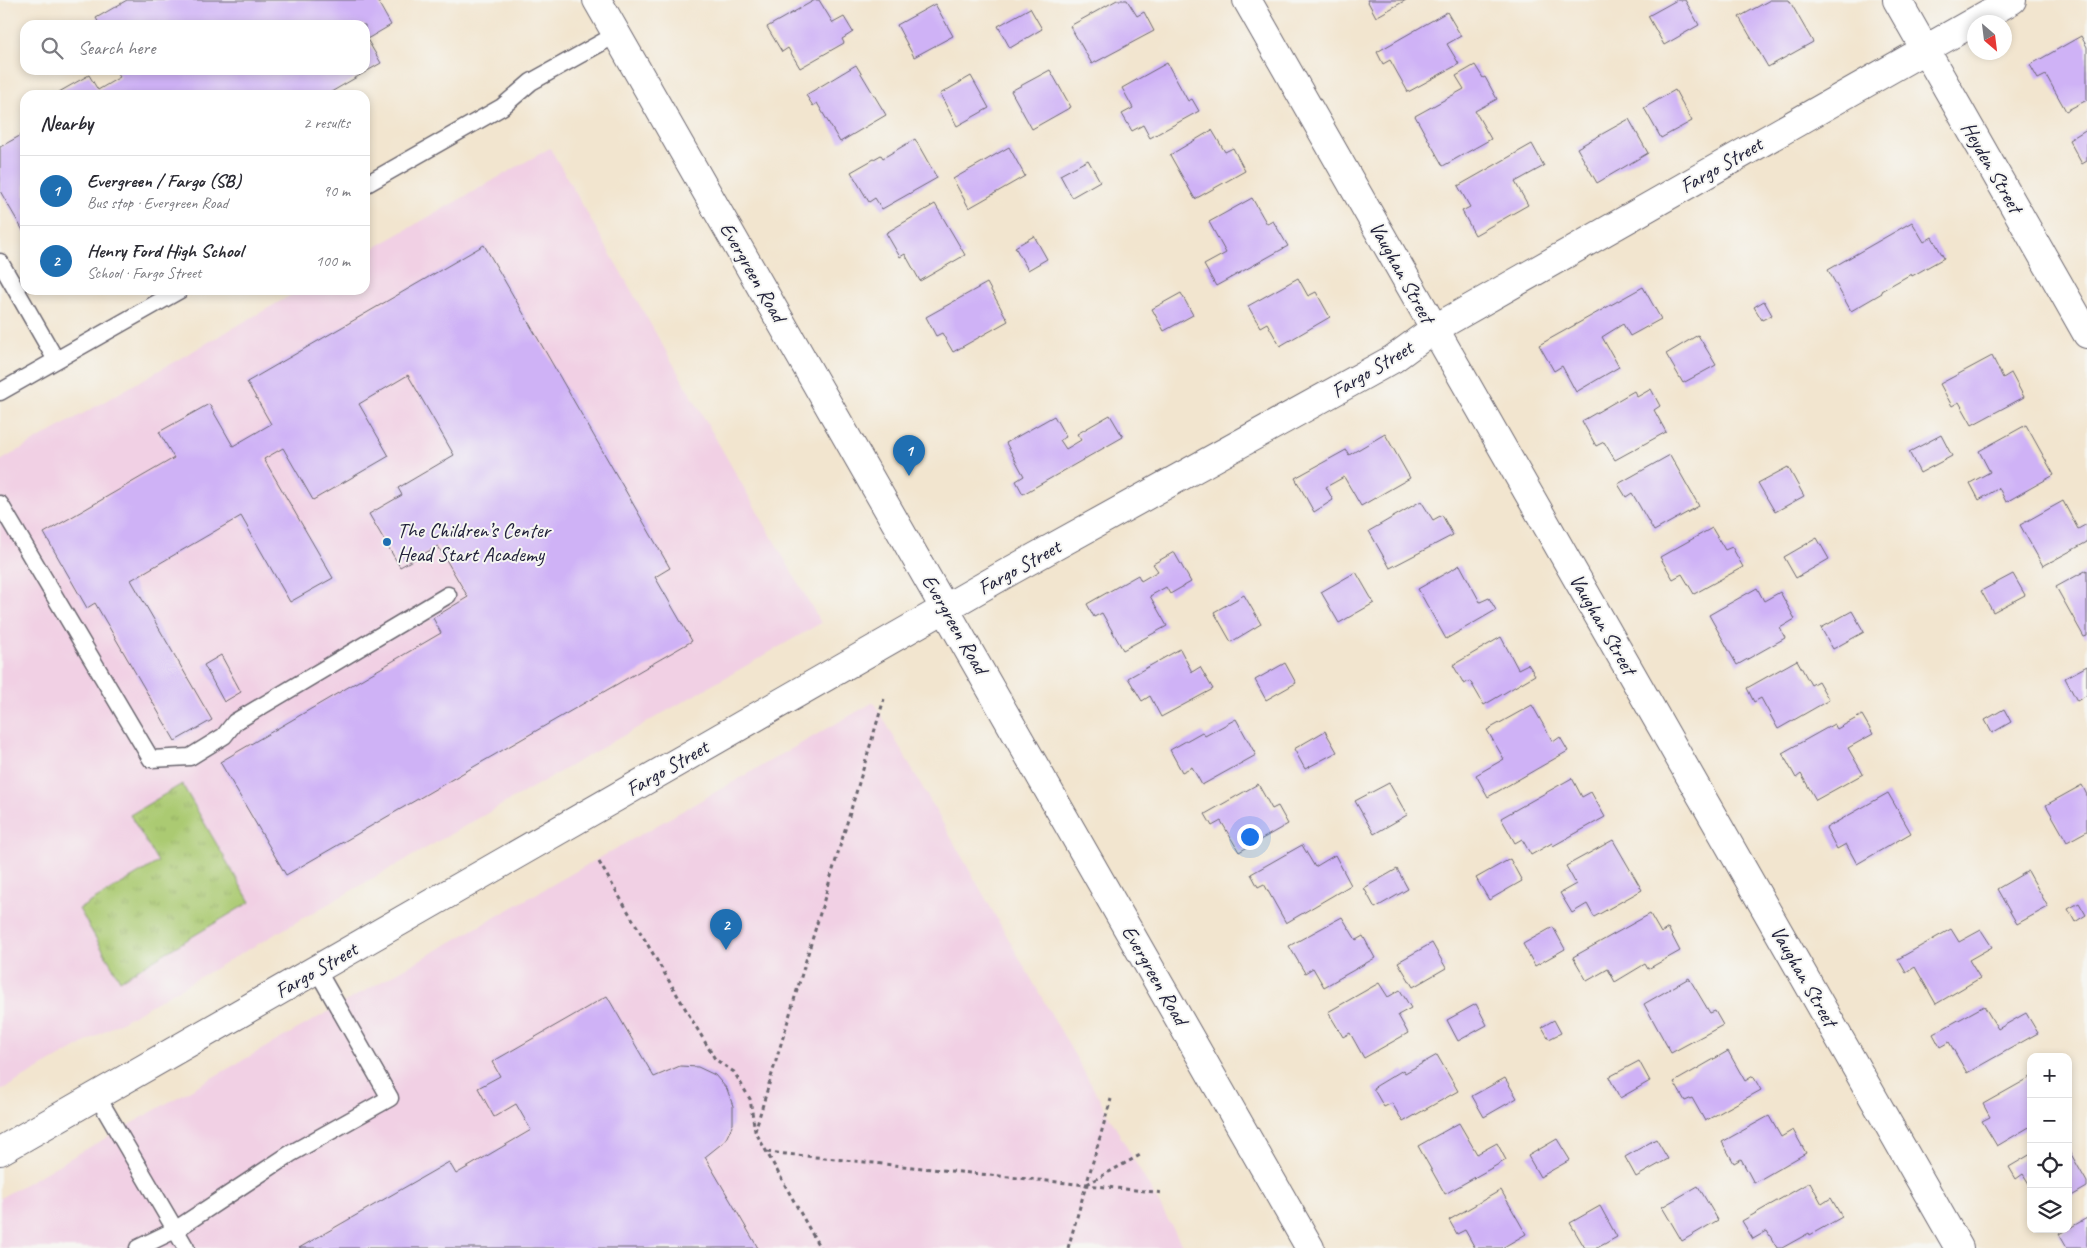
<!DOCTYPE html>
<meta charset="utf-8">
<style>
body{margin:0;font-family:Caveat,sans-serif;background:#f2f2f3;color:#2b2b33}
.controls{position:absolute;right:15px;bottom:15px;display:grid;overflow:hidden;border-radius:10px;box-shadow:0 2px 8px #0003}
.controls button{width:45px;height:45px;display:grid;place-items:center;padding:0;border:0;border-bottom:1px solid #e1e1e2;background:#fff;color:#2b2b33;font:25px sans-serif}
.compass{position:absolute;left:1967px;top:15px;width:45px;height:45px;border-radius:50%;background:#fff;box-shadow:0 2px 8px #0003;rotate:152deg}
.you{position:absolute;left:1249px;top:836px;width:18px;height:18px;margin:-12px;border:4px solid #fff;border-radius:50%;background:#1a73e8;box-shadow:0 0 0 8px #1a73e833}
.badge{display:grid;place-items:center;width:32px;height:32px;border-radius:50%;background:#1f6fb2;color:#fff;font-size:16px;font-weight:700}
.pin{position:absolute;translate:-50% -41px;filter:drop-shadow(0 1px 2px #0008)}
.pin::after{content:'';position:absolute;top:26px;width:18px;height:15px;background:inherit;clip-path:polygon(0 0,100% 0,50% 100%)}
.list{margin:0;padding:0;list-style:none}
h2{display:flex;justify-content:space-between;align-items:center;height:65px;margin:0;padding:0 20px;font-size:21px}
h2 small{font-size:16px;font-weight:400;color:#7c7c81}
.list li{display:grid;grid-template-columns:32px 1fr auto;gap:15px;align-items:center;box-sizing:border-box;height:70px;padding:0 20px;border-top:1px solid #e1e1e2}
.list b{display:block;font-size:19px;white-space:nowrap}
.list p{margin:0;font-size:16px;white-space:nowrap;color:#7c7c81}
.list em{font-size:16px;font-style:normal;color:#7c7c81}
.icon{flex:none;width:28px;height:28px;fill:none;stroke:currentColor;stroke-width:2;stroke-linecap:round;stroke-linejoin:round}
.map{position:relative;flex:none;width:2087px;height:1248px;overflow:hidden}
.search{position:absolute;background:#fff;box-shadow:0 2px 8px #0003;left:20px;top:20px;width:350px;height:55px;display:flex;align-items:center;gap:12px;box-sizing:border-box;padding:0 18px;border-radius:15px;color:#7c7c81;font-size:19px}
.panel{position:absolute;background:#fff;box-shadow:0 2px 8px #0003;left:20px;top:90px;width:350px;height:205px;border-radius:15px}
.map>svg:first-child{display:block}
.built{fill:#f1d0e4}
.grass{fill:url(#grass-tufts);stroke:#667656}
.building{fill:#cfb2f6}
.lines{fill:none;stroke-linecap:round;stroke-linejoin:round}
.service-casing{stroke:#6b666f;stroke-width:19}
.minor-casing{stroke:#6b666f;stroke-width:30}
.tertiary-casing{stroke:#6b666f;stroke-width:30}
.path{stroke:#6b666f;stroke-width:3;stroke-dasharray:4 4;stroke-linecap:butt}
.service{stroke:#fff;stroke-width:16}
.minor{stroke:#fff;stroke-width:28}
.tertiary{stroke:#fff;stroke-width:28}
.poi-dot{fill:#1f6fb2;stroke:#f6f6f2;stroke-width:2}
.labels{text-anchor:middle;stroke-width:4;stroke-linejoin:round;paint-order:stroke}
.street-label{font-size:21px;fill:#22223b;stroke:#f6f6f2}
.poi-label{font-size:21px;fill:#22223b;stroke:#f6f6f2;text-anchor:start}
</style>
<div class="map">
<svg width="2087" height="1248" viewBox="0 0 2087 1248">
<defs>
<pattern id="grass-tufts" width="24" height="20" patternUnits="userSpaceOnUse" patternTransform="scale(1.25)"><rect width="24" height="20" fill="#abca72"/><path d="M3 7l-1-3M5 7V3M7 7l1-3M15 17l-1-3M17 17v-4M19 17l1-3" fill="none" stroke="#93ad64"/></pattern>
</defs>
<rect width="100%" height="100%" fill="#f6f6f2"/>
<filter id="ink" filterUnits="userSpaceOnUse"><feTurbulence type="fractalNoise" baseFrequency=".02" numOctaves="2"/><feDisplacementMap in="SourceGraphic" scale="10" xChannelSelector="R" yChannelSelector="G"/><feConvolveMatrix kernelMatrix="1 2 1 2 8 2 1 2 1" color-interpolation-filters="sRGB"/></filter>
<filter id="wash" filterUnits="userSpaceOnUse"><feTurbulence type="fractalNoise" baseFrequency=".0096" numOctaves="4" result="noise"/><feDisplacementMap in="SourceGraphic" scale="20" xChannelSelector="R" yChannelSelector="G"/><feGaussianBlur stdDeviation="1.12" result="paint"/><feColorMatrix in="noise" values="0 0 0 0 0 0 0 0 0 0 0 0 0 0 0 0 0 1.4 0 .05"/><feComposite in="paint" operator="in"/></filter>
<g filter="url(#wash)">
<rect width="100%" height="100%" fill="#f2e5cf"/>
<!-- built -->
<path class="built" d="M550,148L821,623L0,1091V461L300,290H365V253Z
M874,702L1184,1248H0V1198Z"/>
<!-- grass -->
<path class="grass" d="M182,784L250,902L120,980L79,909L158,862L130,815Z"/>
<g id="blocks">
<!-- building -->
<path class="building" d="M127,0H377L391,25L367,39L381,63L326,95H61L59,92L89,75L98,90L120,77L115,70H365V25H100L96,18Z
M815,0H819L833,23L844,17L853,32L842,39L844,43L800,68L788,48L782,52L767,27Z
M1117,0H1127L1137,16L1144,12L1154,31L1092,64L1070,26Z
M1367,0H1406L1376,17Z
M1677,0H1685L1699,25L1664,45L1648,16Z
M1770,0H1789L1813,42L1768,67L1739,17Z
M935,4L953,36L914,57L897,25Z
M1030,8L1042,29L1010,48L998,26Z
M1447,12L1461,36L1447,44L1459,64L1408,92L1390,60L1383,64L1377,52Z
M2081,36L2087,47V100L2066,111L2046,75L2038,79L2030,65Z
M1167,63L1188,101L1192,99L1199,111L1150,138L1143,125L1132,131L1122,114L1133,108L1122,88Z
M856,65L886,115L840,142L817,103L813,106L806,95Z
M1475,65L1483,78L1485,77L1497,99L1475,111L1491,139L1443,166L1415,116L1464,89L1456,76Z
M1050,70L1071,107L1032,129L1011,91Z
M971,76L989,108L957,126L940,94Z
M1675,90L1692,121L1661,138L1644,108Z
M1629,119L1648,153L1597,183L1577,148Z
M2087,129V161L2082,164L2069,140Z
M1212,130L1225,152L1233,148L1245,171L1195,199L1170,155Z
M25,133V234L0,191V147Z
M915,139L937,178L882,209L875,198L869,202L851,172L881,155L883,158Z
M1532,144L1544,166L1515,182L1528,205L1475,235L1462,211L1470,207L1458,186Z
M1009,147L1025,176L969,208L953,179Z
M1088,160L1100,181L1072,197L1060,175Z
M1252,198L1267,224L1273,221L1288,246L1216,286L1204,265L1226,253L1209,222Z
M935,204L965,255L920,281L905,254L900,257L886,233Z
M1912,222L1924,242L1932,237L1944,258L1912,276L1911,274L1881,291L1882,293L1851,311L1828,270Z
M1034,236L1047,259L1028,270L1015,247Z
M484,245L670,568L655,577L692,641L286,875L220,762L441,633L433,618L468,597L438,546L400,567L369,514L402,495L398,488L454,455L408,375L359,404L389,456L313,500L283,448L264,459L333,578L290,602L241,516L131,580L212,720L175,741L95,603L87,608L44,533L174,458L159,432L209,404L233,446L271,424L247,382Z
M1298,278L1308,296L1316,292L1330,317L1280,346L1267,323L1260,327L1248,306Z
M987,283L1008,321L953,352L942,333L936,336L926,317Z
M1643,287L1661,319L1630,336L1623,324L1602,337L1619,367L1576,392L1562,366L1554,371L1539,345Z
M1181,293L1193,315L1164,331L1152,309Z
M1764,301L1772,315L1762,320L1754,307Z
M1698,335L1716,365L1683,383L1666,354Z
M1992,356L2003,378L2011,373L2024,397L1972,425L1959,402L1952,406L1940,384Z
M1651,389L1660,406L1654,410L1666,432L1615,460L1604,442L1596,446L1582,421L1634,391L1637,397Z
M1110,415L1123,437L1023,494L1016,481L1024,476L1006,443L1054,416L1066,437L1060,440L1066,449L1081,440L1077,434Z
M2026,425L2054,475L2006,502L1999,488L1979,500L1970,483L1990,472L1979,451Z
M1385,434L1410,478L1361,506L1344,477L1326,487L1333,500L1314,512L1295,478L1346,450L1349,455Z
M1941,435L1952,456L1920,473L1909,452Z
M1670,455L1699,506L1654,531L1632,493L1626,497L1618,484Z
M1788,467L1804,496L1775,512L1758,483Z
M1421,501L1433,520L1442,515L1453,535L1390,568L1369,531Z
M2063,501L2078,529L2087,524V542L2043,566L2020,525Z
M1712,528L1725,550L1732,547L1743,567L1694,594L1682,574L1673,579L1660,557Z
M1817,538L1829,559L1796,578L1784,557Z
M1174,552L1191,582L1170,594L1166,587L1150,596L1167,626L1123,650L1102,613L1094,617L1087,604L1138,575L1141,581L1158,571L1153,564Z
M1460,565L1480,602L1489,598L1496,610L1446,639L1418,589Z
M2087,570V636L2084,637L2056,587Z
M1356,572L1374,603L1339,623L1321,592Z
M2013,574L2025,595L1993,612L1981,591Z
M1757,588L1764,601L1780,592L1795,619L1780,628L1785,638L1737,665L1709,615Z
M1244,595L1261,624L1231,642L1214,612Z
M1852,611L1864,632L1833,649L1821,628Z
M1501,637L1518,669L1528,664L1535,675L1484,705L1470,681L1464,684L1453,665Z
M1180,649L1192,672L1200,667L1213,689L1161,717L1150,696L1142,701L1128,678Z
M221,655L241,692L224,702L204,665Z
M1797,660L1811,685L1818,681L1829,700L1778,729L1761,698L1754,702L1747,688Z
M1285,663L1296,683L1266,700L1255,680Z
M2087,666V695L2077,701L2065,678Z
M1532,705L1553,742L1560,737L1568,751L1488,797L1476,775L1504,759L1487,730Z
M2004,709L2011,722L1992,733L1985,720Z
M1862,715L1873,734L1848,748L1863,774L1816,800L1801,774L1796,778L1782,753L1834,724L1837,729Z
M1236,719L1256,755L1202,785L1192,767L1182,772L1170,750L1202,732L1205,736Z
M1325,731L1337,752L1305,769L1294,749Z
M1572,778L1582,797L1591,792L1605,817L1553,846L1552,843L1531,855L1522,839L1515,843L1501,818Z
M1389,783L1407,815L1374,834L1355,801Z
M1258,784L1272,809L1278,806L1288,824L1239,852L1221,821L1212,826L1205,814Z
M2082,785L2087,795V831L2067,842L2046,805Z
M1888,793L1911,833L1857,864L1846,844L1837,849L1826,828Z
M1613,840L1642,890L1594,917L1587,904L1572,913L1560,893L1576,884L1566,866Z
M1302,845L1315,867L1335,855L1351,885L1286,923L1264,884L1258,887L1251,874Z
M1510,859L1522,881L1489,900L1476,878Z
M1397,869L1408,889L1375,908L1364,888Z
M2028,871L2048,907L2017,924L1997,889Z
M2079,903L2086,915L2075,922L2068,909Z
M1650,914L1661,933L1668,928L1680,951L1648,969L1645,964L1615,982L1608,969L1587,981L1573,957Z
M1342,917L1356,940L1363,936L1375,958L1324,987L1313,968L1305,973L1289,946Z
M1553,927L1565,949L1535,966L1523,944Z
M1951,929L1959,942L1981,930L1992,947L1969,960L1980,978L1936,1004L1915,967L1906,973L1898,959Z
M1432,943L1446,968L1413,987L1398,962Z
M1689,978L1710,1013L1715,1011L1723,1025L1671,1053L1644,1004Z
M1379,983L1388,997L1400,990L1411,1008L1398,1015L1408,1033L1364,1058L1350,1033L1343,1037L1328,1012Z
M607,996L654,1077L680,1066L698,1067L715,1075L727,1089L733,1106V1124L725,1141L705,1157L758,1248H299L449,1162L456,1174L531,1130L516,1104L494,1117L478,1088L500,1076L492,1062Z
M1476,1004L1487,1025L1458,1041L1447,1020Z
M1984,1006L1998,1029L2026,1013L2038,1033L1967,1073L1949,1042L1940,1047L1933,1034Z
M1554,1020L1561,1033L1549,1039L1542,1027Z
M1728,1051L1745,1081L1753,1076L1761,1090L1705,1121L1692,1098L1685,1101L1674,1082Z
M1437,1055L1458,1091L1403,1122L1392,1103L1384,1107L1373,1088L1403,1070L1405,1073Z
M1639,1061L1650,1081L1620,1098L1609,1077Z
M2031,1077V1126L1997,1146L1982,1121L1990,1117L1983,1104Z
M1505,1078L1517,1098L1484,1117L1472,1096Z
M1769,1116L1781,1137L1793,1130L1806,1153L1754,1183L1741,1159L1734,1163L1722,1142Z
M1459,1123L1477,1154L1497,1143L1506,1160L1445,1194L1418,1146Z
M1557,1139L1570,1160L1540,1177L1528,1156Z
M1656,1139L1668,1159L1636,1177L1625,1157Z
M2068,1149L2087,1182V1187L2068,1198Z
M2031,1154V1187L2023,1174L2016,1179L2009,1167Z
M1810,1182L1822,1204L1831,1198L1842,1217L1810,1235L1809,1233L1782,1248H1777L1767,1231L1753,1239L1742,1221Z
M1698,1186L1718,1220L1682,1241L1662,1207Z
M1501,1190L1526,1234L1502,1248H1475L1465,1230L1457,1234L1449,1220Z
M1600,1206L1617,1237L1597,1248H1585L1570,1223Z
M2087,1218V1248H2067L2059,1234Z"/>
</g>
</g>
<g filter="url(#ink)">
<use href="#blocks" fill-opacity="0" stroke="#6b666f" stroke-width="1"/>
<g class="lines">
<!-- service casing -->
<g class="service-casing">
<path id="service" d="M365,185L502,107L531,82L617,34
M0,262L56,360
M0,392L180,290
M0,504L151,759L190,757L224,736L235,722L448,595
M97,1096L186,1248
M138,1248L175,1230L290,1154L390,1098L317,970"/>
</g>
<!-- minor casing -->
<g class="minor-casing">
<path id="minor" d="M1247,0L1959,1248
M1897,0L2087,334
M0,1151L1012,570L1393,359L1434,329L2012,0"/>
</g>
<!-- tertiary casing -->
<g class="tertiary-casing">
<path id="tertiary" d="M597,0L1310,1248"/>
</g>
<!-- path -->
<path class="path" d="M599,862L715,1059L734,1072L750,1099L755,1131L820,1248
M755,1131L884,699
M767,1152L1164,1193
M1087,1184L1142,1154
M1068,1248L1111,1099"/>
<!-- service -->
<use href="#service" class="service"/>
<!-- minor -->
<use href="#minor" class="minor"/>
<!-- tertiary -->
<use href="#tertiary" class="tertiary"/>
</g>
</g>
<!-- markers -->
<circle class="poi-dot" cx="387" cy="542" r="5"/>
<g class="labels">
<!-- street labels -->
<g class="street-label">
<text transform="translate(1721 165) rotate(-30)" y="7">Fargo Street</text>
<text transform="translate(1992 167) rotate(60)" y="7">Heyden Street</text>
<text transform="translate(753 272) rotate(60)" y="7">Evergreen Road</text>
<text transform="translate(1402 272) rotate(61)" y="7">Vaughan Street</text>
<text transform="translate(1372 369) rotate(-31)" y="7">Fargo Street</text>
<text transform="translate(1019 567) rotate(-29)" y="7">Fargo Street</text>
<text transform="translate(955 624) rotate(60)" y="7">Evergreen Road</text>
<text transform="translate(1603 624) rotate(60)" y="7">Vaughan Street</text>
<text transform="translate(667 768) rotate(-30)" y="7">Fargo Street</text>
<text transform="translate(316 970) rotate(-30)" y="7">Fargo Street</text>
<text transform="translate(1155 975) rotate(60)" y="7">Evergreen Road</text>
<text transform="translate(1804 976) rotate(60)" y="7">Vaughan Street</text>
</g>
<!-- poi labels -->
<g class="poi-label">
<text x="397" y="537">The Children’s Center<tspan x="397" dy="24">Head Start Academy</tspan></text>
</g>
</g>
</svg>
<div class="controls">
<button>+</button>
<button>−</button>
<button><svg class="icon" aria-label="locate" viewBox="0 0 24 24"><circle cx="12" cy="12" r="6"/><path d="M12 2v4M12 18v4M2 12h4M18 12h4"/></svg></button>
<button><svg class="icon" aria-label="layers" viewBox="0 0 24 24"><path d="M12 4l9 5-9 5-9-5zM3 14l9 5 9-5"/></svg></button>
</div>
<svg class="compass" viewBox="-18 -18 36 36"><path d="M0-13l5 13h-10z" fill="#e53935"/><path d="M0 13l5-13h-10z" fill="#7c7c81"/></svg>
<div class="you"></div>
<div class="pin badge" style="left:909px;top:476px">1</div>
<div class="pin badge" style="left:726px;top:950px">2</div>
<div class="search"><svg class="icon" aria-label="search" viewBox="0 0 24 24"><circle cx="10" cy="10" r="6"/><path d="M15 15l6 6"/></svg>Search here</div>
<section class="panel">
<h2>Nearby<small>2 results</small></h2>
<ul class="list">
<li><span class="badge">1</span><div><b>Evergreen / Fargo (SB)</b><p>Bus stop · Evergreen Road</p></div><em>90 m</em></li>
<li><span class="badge">2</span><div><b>Henry Ford High School</b><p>School · Fargo Street</p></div><em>100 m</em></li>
</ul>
</section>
</div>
